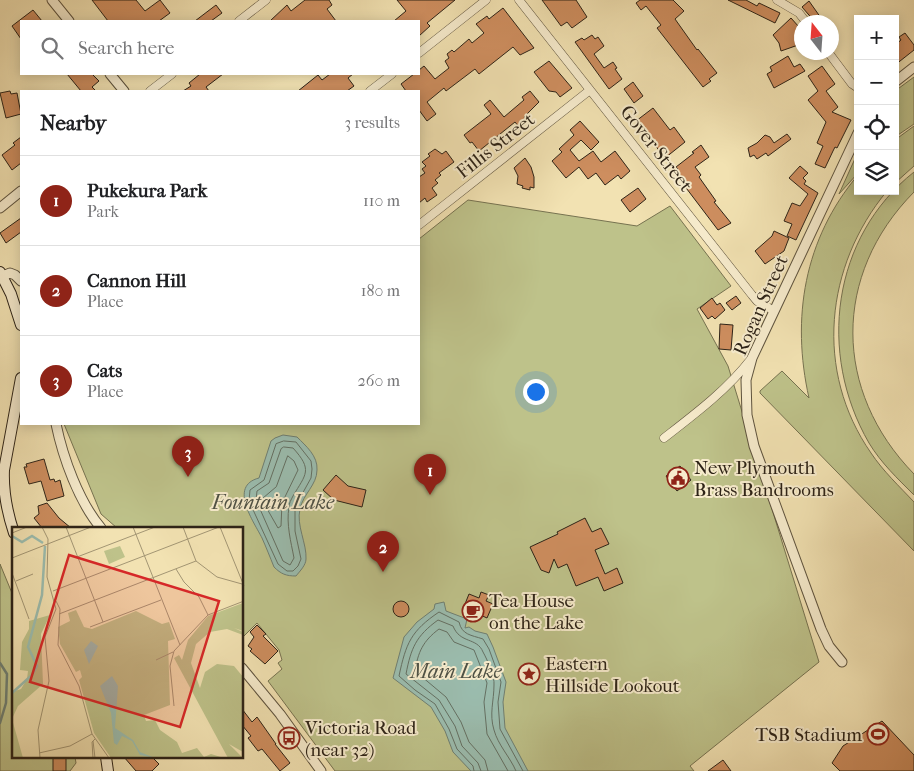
<!DOCTYPE html>
<meta charset="utf-8">
<style>
body{margin:0;font-family:"IM FELL French Canon",serif;background:#f6f6f6;color:#202124}
.controls{position:absolute;right:15px;top:15px;display:grid;overflow:hidden;border-radius:0px;box-shadow:0 2px 12px #0003}
.controls button{width:45px;height:45px;display:grid;place-items:center;padding:0;border:0;border-bottom:1px solid #e0e0e0;background:#fff;color:#202124;font:25px sans-serif}
.compass{position:absolute;left:794px;top:15px;width:45px;height:45px;border-radius:50%;background:#fff;box-shadow:0 2px 12px #0003;rotate:343deg}
.you{position:absolute;left:535px;top:391px;width:18px;height:18px;margin:-12px;border:4px solid #fff;border-radius:50%;background:#1a73e8;box-shadow:0 0 0 8px #1a73e833}
.badge{display:grid;place-items:center;width:32px;height:32px;border-radius:50%;background:#8f2418;color:#fff;font-size:16px;font-weight:700}
.pin{position:absolute;translate:-50% -41px;filter:drop-shadow(0 1px 2px #0008)}
.pin::after{content:'';position:absolute;top:26px;width:18px;height:15px;background:inherit;clip-path:polygon(0 0,100% 0,50% 100%)}
.list{margin:0;padding:0;list-style:none}
h2{display:flex;justify-content:space-between;align-items:center;height:65px;margin:0;padding:0 20px;font-size:21px}
h2 small{font-size:16px;font-weight:400;color:#757577}
.list li{display:grid;grid-template-columns:32px 1fr auto;gap:15px;align-items:center;box-sizing:border-box;height:90px;padding:0 20px;border-top:1px solid #e0e0e0}
.list b{display:block;font-size:19px;white-space:nowrap}
.list p{margin:0;font-size:16px;white-space:nowrap;color:#757577}
.list em{font-size:16px;font-style:normal;color:#757577}
.icon{flex:none;width:28px;height:28px;fill:none;stroke:currentColor;stroke-width:2;stroke-linecap:round;stroke-linejoin:round}
.map{position:relative;flex:none;width:914px;height:771px;overflow:hidden}
.search{position:absolute;background:#fff;box-shadow:0 2px 12px #0003;left:20px;top:20px;width:400px;height:55px;display:flex;align-items:center;gap:12px;box-sizing:border-box;padding:0 18px;border-radius:0px;color:#757577;font-size:19px}
.panel{position:absolute;background:#fff;box-shadow:0 2px 12px #0003;left:20px;top:90px;width:400px;height:335px;border-radius:0px}
.map>svg:first-child{display:block}
.green{fill:#bec28a;stroke:#767250}
.water{fill:#9bbdaf;stroke:#6f7f72}
.lines{fill:none;stroke-linecap:round;stroke-linejoin:round}
.shore{stroke:#647063;stroke-width:1}
.stream{stroke:#6f7f72;stroke-width:2.5}
.building{fill:#ce8e5f;stroke:#2d2317}
.minor-casing{stroke:#5e533e;stroke-width:9}
.tertiary-casing{stroke:#5e533e;stroke-width:11}
.secondary-casing{stroke:#2d2317;stroke-width:12}
.minor{stroke:#f7eccd;stroke-width:8}
.tertiary{stroke:#f7eccd;stroke-width:9}
.secondary{stroke:#f7eccd;stroke-width:10}
.labels{text-anchor:middle;stroke-width:4;stroke-linejoin:round;paint-order:stroke}
.street-label{font-size:19px;fill:#2d2317;stroke:#f7eccd}
.poi-label{font-size:19px;fill:#2d2317;stroke:#f7eccd;text-anchor:start}
.water-label{font-size:20px;font-style:italic;fill:#4e5145;stroke:#f7eccd}
.inset-river{fill:none;stroke:#9bbdaf;stroke-width:2.5}
.inset-road{fill:none;stroke:#a39674;stroke-width:1}
.view{fill:#d62828;fill-opacity:0.15;stroke:#d62828;stroke-width:2.5}
.inset-edge{fill:none;stroke:#2d2317;stroke-width:2.5}
</style>
<div class="map">
<svg width="914" height="771" viewBox="0 0 914 771">
<rect width="100%" height="100%" fill="#f2e2b2"/>
<filter id="stains"><feTurbulence type="fractalNoise" baseFrequency=".004" numOctaves="4"/><feColorMatrix values="0 0 0 0 .2 0 0 0 0 .09 0 0 0 0 .02 0 0 0 .5 -.17"/></filter>
<radialGradient id="worn" r=".72"><stop offset=".6" stop-color="#630" stop-opacity="0"/><stop offset="1" stop-color="#630" stop-opacity=".3"/></radialGradient>
<!-- green -->
<path class="green" d="M914,77V124L895,137V91Z
M914,126V166L895,183V140Z
M858,152V173L839,194Z
M914,172V192C832,275 833,391 914,474V495C898,479 881,463 869,443C817,353 832,237 914,172Z
M858,175V191H887C825,266 814,371 871,453C883,471 899,486 914,502V551L760,393V391L782,371L809,398C791,318 804,239 858,175Z
M468,200L637,226L670,206L731,286L697,309L728,366L819,662L690,766L694,771H335L268,681L282,669L278,663L282,660L279,650L257,623L243,637L242,528H117L101,514L64,424H419V239Z
M0,564L14,598V757H75L76,763L70,771H0Z"/>
<!-- water -->
<path class="water" d="M283,435L297,437C306,446 318,456 317,470C317,485 303,494 300,509C296,525 307,544 306,559C306,565 300,571 296,576C286,576 281,574 274,567C270,557 266,547 262,538C254,522 228,486 259,478L271,441L275,438Z
M444,602L446,611L467,619L465,628L469,627L475,631L487,634L493,647L506,682L503,702L505,728L528,771H471L453,752L445,731L431,707L393,678L404,637L417,622L434,609L435,604Z"/>
<g class="lines">
<!-- shore -->
<path class="shore" d="M284,441L296,442L311,461L312,469L311,478L295,507V531L301,559L298,566L293,571H287L278,564L249,501L250,490L264,480L276,444Z
M284,447L293,448C313,470 306,474 293,496C291,500 289,503 289,507C286,524 291,542 294,558L290,565L283,561L256,500L257,491L269,483L281,449Z
M288,456L294,461L298,470L282,503L281,526L278,528L266,507L263,498L276,487Z
M474,771L473,766L457,749L449,729L435,704L415,690L399,676C406,643 411,631 439,612L459,622C462,635 471,635 483,639L489,649L501,682L498,702L500,729L523,771
M481,771L478,763L462,746L455,726L439,700L406,674C411,648 416,636 438,620L453,626C460,644 477,637 483,652C487,659 495,677 494,685C494,701 489,714 494,730C498,745 510,757 516,771
M488,771L485,760L469,742L461,722L446,697L415,671C418,652 423,641 439,629L447,632L454,642L474,650L476,655L487,683L484,702L487,734L508,771"/>
<!-- stream -->
<path class="stream" d="M0,663L7,674L6,703L0,723"/>
</g>
<!-- building -->
<path class="building" d="M92,0H136L145,11L160,0L170,13L159,21H108Z
M305,0H329L332,5L327,9L336,21H270L287,5L291,11Z
M397,0H455L427,23L430,26L419,36V21H394L406,11Z
M542,0H576L587,17L572,28L567,22L561,26Z
M640,0H673L684,11L675,19L697,50L698,49L717,73L709,79L711,81L703,87L657,28L661,25L646,6L641,10L636,3Z
M728,0H746L757,6L759,3L780,13L775,23Z
M809,1L821,18L815,22L802,7Z
M216,5L222,13L211,21H195Z
M503,8L534,48L520,55L513,47L479,74L475,69L446,91L444,88L427,102L436,114L427,121L419,110V91H406L401,84L414,74H419V70L424,66L435,79L449,68L445,61L449,58L447,54L452,50L454,52L469,39L472,43L484,33L476,24L487,16L489,19Z
M33,10L42,21H21V39L12,26Z
M791,18L799,27L796,29L799,33L801,44L781,51L779,43L773,35Z
M905,33L914,45V50L895,65V45L901,40L899,37Z
M592,35L595,39L598,37L604,46L594,54L604,68L613,62L617,68L615,69L622,79L609,89L575,42L582,38L584,40Z
M788,56L794,67L800,64L805,71L774,88L767,74L772,71L770,67Z
M549,61L572,88L560,97L556,92L549,91L534,72Z
M822,66L835,84L826,91L838,107L832,112L851,120L837,148L835,147L833,151L825,168L815,164L823,146L817,143L826,122L808,100L818,91L808,76Z
M67,74H92L99,81L92,87L96,91H81Z
M200,74H223L206,87L209,91H183L191,86L189,83Z
M330,74H353L348,78L354,86L347,91H298L318,75L322,80Z
M633,82L643,96L634,103L624,89Z
M10,91L11,94L17,93L21,114L6,118L0,93Z
M530,91L539,102L524,117L527,121L519,127L515,122L479,151L472,142L470,143L464,135L491,114L484,105L490,100L504,117L524,100L522,97Z
M653,108L670,130L674,127L685,142L665,158L636,121Z
M580,121L599,142L591,150L581,140L570,150L579,161L593,151L601,162L615,151L630,171L621,179L618,175L605,185L596,173L588,179L579,167L566,178L552,161L562,152L559,149L574,135L570,130Z
M787,134L791,139L768,156L766,153L757,159L754,155L750,157L748,148L757,143L765,135L770,137L774,143Z
M21,137V163L12,170L2,155L15,145L13,143Z
M701,145L709,157L695,167L701,175L699,177L716,201L714,202L731,223L718,230L674,172L678,169L676,167L694,153L692,152Z
M435,149L442,154L446,151L454,162L439,173L441,175L435,180L438,183L432,188L437,195L427,202L425,198L419,203V177L425,173L422,169L426,166L422,162L430,156L428,154Z
M525,158L531,167L534,177V188L530,187V190L522,188L523,186L517,184L518,176L514,168Z
M800,166L808,173L803,178L806,181L804,184L818,193L796,240L787,236L792,224L784,221L792,203L800,206L808,194L789,178Z
M638,188L646,199L630,212L621,200Z
M21,218V232L6,243L0,233Z
M774,231L789,238L784,251L765,264L755,251L772,236Z
M736,296L741,303L732,310L726,303Z
M712,298L717,305L720,303L725,310L715,319L712,316L708,319L700,308Z
M720,324L733,325L731,350L719,349Z
M44,459L50,480L54,479L55,482L60,480L64,496L47,501L41,481L29,484L24,467H27L26,464Z
M680,466L691,480L677,491L666,476Z
M336,475L348,486L366,490L362,507L334,500L323,490Z
M47,503L59,518L71,528H42L34,518L39,514L38,506Z
M585,518L592,532L601,528L609,544L595,550L605,574L617,568L623,583L604,591L598,577L576,586L567,564L558,568L554,559L549,573L541,570L530,547L558,534L557,532Z
M481,592L489,595L486,601L493,604L487,618L465,608L466,605L465,604L469,594L479,598Z
M393 609a8 8 0 1 1 16 0a8 8 0 1 1-16 0Z
M257,625L266,634L263,636L278,651L265,664L250,651L252,649L248,646L254,637L250,632Z
M242,709L252,722L257,717L276,744H275L290,763L280,771L262,749L258,751L248,738L251,736L242,725Z
M882,721L914,755V771H840L832,763L843,746Z
M53,757H66V771H53Z
M124,757H152L159,764L152,771H136Z
M723,760L731,771H708Z"/>
<g class="lines">
<!-- minor casing -->
<g class="minor-casing">
<path id="minor" d="M519,0L752,295L757,301L774,311
M777,0L799,13L806,22
M239,21L266,0
M828,52L852,84L858,88
M419,53L486,0
M150,91L172,74
M370,91L392,74
M419,225L590,90
M664,438C695,414 727,390 751,359"/>
</g>
<!-- tertiary casing -->
<g class="tertiary-casing">
<path id="tertiary" d="M52,0L69,21
M110,74L124,91
M895,82L914,67
M0,208L21,191
M3,276L10,273L15,275L21,281
M56,424C63,458 79,502 101,528
M842,662L829,646L821,629L754,446L747,415L746,380L752,358L858,133
M242,668L280,714L321,771"/>
</g>
<!-- secondary casing -->
<g class="secondary-casing">
<path id="secondary" d="M0,272L11,294L21,325
M14,533C7,512 3,492 4,470L21,378
M106,757L108,771"/>
</g>
<!-- minor -->
<use href="#minor" class="minor"/>
<!-- tertiary -->
<use href="#tertiary" class="tertiary"/>
<!-- secondary -->
<use href="#secondary" class="secondary"/>
</g>
<!-- icons -->
<defs>
<g id="civic-ring" transform="scale(1.125)"><circle r="9.5" fill="#f7eccd" stroke="#8f2418" stroke-width="1.5"/><path d="M-.6-6.5H3V-4.5H.6V-3L4-1V1h2V6H-6V1h2V-1L-.6-3ZM-1.2 2.5V6h2.4V2.5Z" fill="#8f2418"/></g>
<g id="cafe-ring" transform="scale(1.125)"><circle r="9.5" fill="#f7eccd" stroke="#8f2418" stroke-width="1.5"/><path d="M-5.5-4.5H6V0H3Q3 3.5 0 3.5H-2.5Q-5.5 3.5-5.5 0ZM3-3.2v2h1.7v-2ZM-6 4.5H4V6H-6Z" fill="#8f2418"/></g>
<g id="sight-ring" transform="scale(1.125)"><circle r="9.5" fill="#f7eccd" stroke="#8f2418" stroke-width="1.5"/><path d="M0-6L1.8-2.2L6-1.7L2.9 1.2L3.7 5.4L0 3.3L-3.7 5.4L-2.9 1.2L-6-1.7L-1.8-2.2Z" fill="#8f2418"/></g>
<g id="stadium-ring" transform="scale(1.125)"><circle r="9.5" fill="#f7eccd" stroke="#8f2418" stroke-width="1.5"/><path d="M0-5a6.5 5 0 1 0 0 10a6.5 5 0 1 0 0-10ZM-3.5-1.8h7v3.6h-7Z" fill="#8f2418"/></g>
<g id="bus-ring" transform="scale(1.125)"><circle r="9.5" fill="#f7eccd" stroke="#8f2418" stroke-width="1.5"/><path d="M-5-6H5V4H4V6H2V4H-2V6H-4V4H-5ZM-3.5-4V0h7V-4ZM-3.5 1.2v1.5H-2V1.2ZM2 1.2v1.5H3.5V1.2Z" fill="#8f2418"/></g>
</defs>
<g fill-rule="evenodd">
<use href="#civic-ring" x="678" y="478"/>
<use href="#cafe-ring" x="473" y="611"/>
<use href="#sight-ring" x="529" y="674"/>
<use href="#stadium-ring" x="878" y="734"/>
<use href="#bus-ring" x="289" y="738"/>
</g>
<g class="labels">
<!-- street labels -->
<g class="street-label">
<text transform="translate(495 145) rotate(-38)" y="7">Fillis Street</text>
<text transform="translate(657 148) rotate(52)" y="7">Gover Street</text>
<text transform="translate(760 305) rotate(-66)" y="7">Rogan Street</text>
</g>
<!-- poi labels -->
<g class="poi-label">
<text x="694" y="474">New Plymouth<tspan x="694" dy="22">Brass Bandrooms</tspan></text>
<text x="489" y="607">Tea House<tspan x="489" dy="22">on the Lake</tspan></text>
<text x="545" y="670">Eastern<tspan x="545" dy="22">Hillside Lookout</tspan></text>
<text x="305" y="734">Victoria Road<tspan x="305" dy="22">(near 32)</tspan></text>
<text x="862" y="741" text-anchor="end">TSB Stadium</text>
</g>
<!-- water labels -->
<g class="water-label">
<text x="273" y="509">Fountain Lake</text>
<text x="456" y="678">Main Lake</text>
</g>
</g>
<!-- overview -->
<g transform="translate(12 527)">
<rect width="231" height="231" fill="#f2e2b2"/>
<path d="M108,19L113,30L97,37L92,24ZM231,76V104L222,101L231,105V108L215,102L198,105L184,117L179,136L188,161L193,145L205,137L222,139L232,151L231,225L217,217L231,231H216L162,131L167,128L170,133L176,113L196,89ZM64,83L72,100L80,102L124,84L150,97L157,95L163,112L156,114L158,178L132,188L134,194L143,193L148,203L165,215L170,226L185,221L192,230L199,227L212,231H99L82,206L67,153L70,150L68,143L64,145L48,117L46,100L58,94L56,86ZM38,88L29,107L31,157L6,179L0,192L11,231H0V165L9,162L15,152L16,144L8,143L10,115L17,102V94Z" fill="#bec28a"/>
<path d="M79,114L86,119L77,137L72,123ZM100,149L106,159L103,201L121,213L128,225L143,231L128,228L120,214L110,209L105,218L102,216L99,186L88,159Z" fill="#9bbdaf"/>
<path class="inset-river" d="M0,9L10,15L20,9L31,16M0,166L20,148L25,139L16,120L30,68L33,19"/>
<path class="inset-road" d="M54,0L91,95M121,0L168,118M171,0L184,34L205,50L230,57M208,0L232,59M0,6L15,0M65,30L143,0M0,31L79,0M164,42L172,55L187,70L196,88M0,46L17,92M4,54L21,47M41,64L207,0M44,74L48,82L46,118L67,159L80,207L97,231M47,87L184,34M78,100L149,73M144,133L161,125M162,179L158,139L162,124L196,88L232,74M81,214L83,231M27,226L58,219L80,207M28,231L26,203L37,154L33,110L44,82L35,50L36,12L30,0M81,231L80,215L83,212"/>
<path class="view" d="M57,28L207,74L168,200L18,155Z"/>
<rect width="231" height="231" class="inset-edge"/>
</g>
<rect width="100%" height="100%" filter="url(#stains)"/>
<rect width="100%" height="100%" fill="url(#worn)"/>
</svg>
<div class="controls">
<button>+</button>
<button>−</button>
<button><svg class="icon" aria-label="locate" viewBox="0 0 24 24"><circle cx="12" cy="12" r="6"/><path d="M12 2v4M12 18v4M2 12h4M18 12h4"/></svg></button>
<button><svg class="icon" aria-label="layers" viewBox="0 0 24 24"><path d="M12 4l9 5-9 5-9-5zM3 14l9 5 9-5"/></svg></button>
</div>
<svg class="compass" viewBox="-18 -18 36 36"><path d="M0-13l5 13h-10z" fill="#e53935"/><path d="M0 13l5-13h-10z" fill="#757577"/></svg>
<div class="you"></div>
<div class="pin badge" style="left:430px;top:495px">1</div>
<div class="pin badge" style="left:383px;top:572px">2</div>
<div class="pin badge" style="left:188px;top:477px">3</div>
<div class="search"><svg class="icon" aria-label="search" viewBox="0 0 24 24"><circle cx="10" cy="10" r="6"/><path d="M15 15l6 6"/></svg>Search here</div>
<section class="panel">
<h2>Nearby<small>3 results</small></h2>
<ul class="list">
<li><span class="badge">1</span><div><b>Pukekura Park</b><p>Park</p></div><em>110 m</em></li>
<li><span class="badge">2</span><div><b>Cannon Hill</b><p>Place</p></div><em>180 m</em></li>
<li><span class="badge">3</span><div><b>Cats</b><p>Place</p></div><em>260 m</em></li>
</ul>
</section>
</div>
